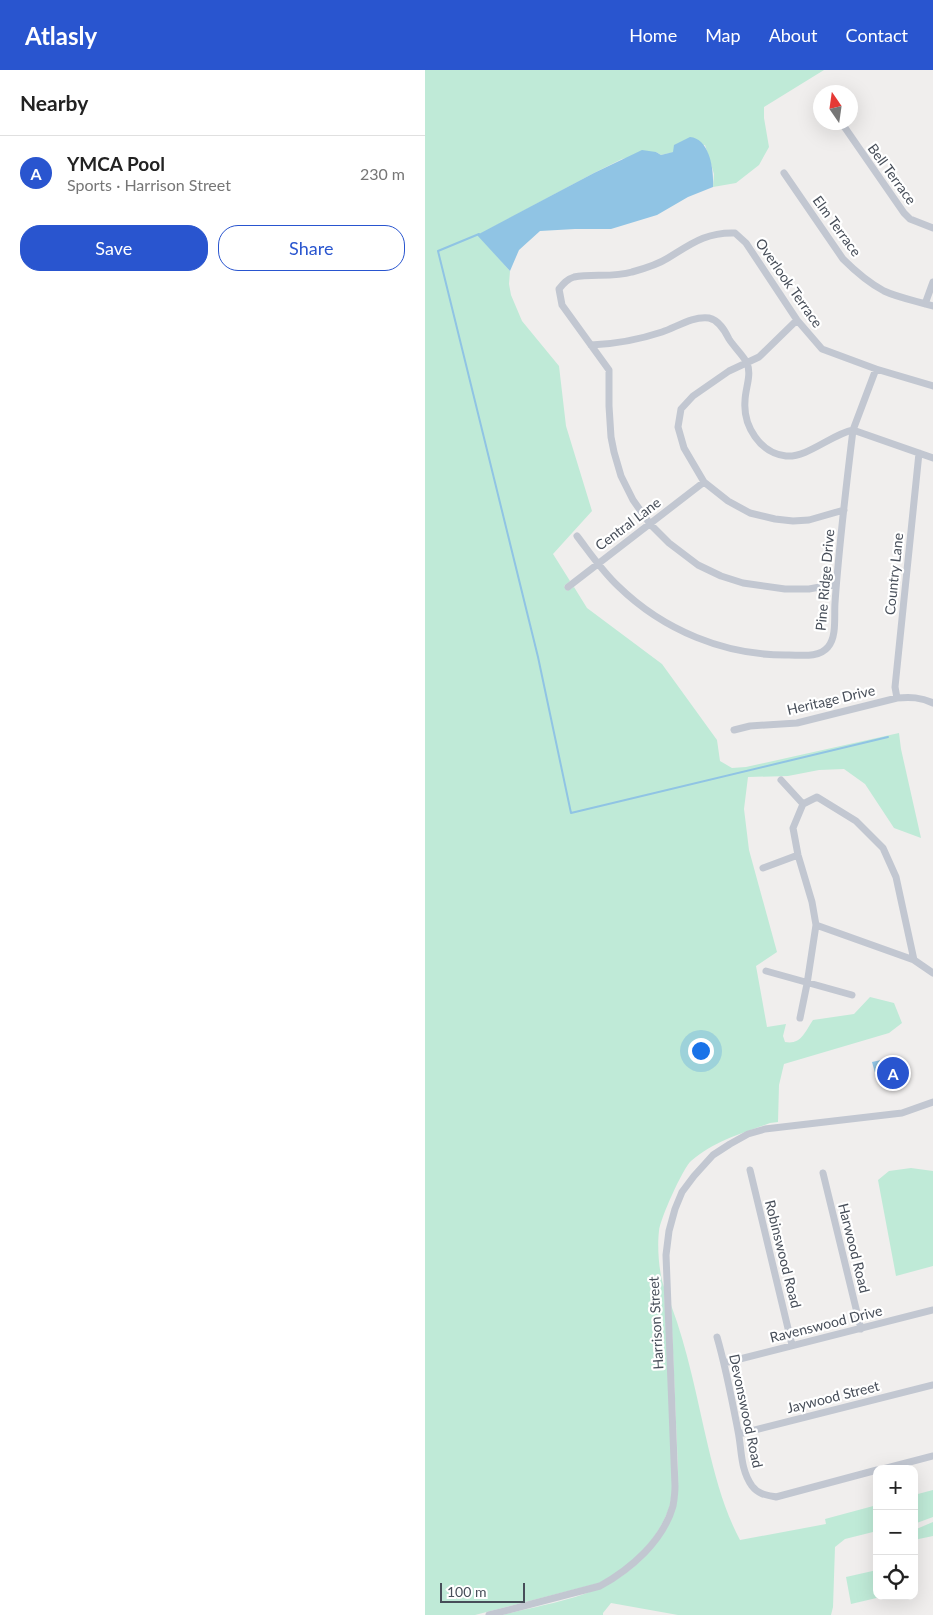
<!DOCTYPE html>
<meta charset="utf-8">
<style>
body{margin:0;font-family:Lato,sans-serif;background:#f6f6f6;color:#222}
.controls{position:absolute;right:15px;bottom:15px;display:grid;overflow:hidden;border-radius:10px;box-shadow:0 5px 20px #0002}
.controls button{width:45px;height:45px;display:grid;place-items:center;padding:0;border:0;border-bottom:1px solid #e0e0e0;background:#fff;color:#222;font:25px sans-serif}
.compass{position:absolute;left:388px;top:15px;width:45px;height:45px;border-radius:50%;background:#fff;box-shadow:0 5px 20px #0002;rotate:347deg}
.scale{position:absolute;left:15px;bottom:12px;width:85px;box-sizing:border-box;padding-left:5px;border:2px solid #474e59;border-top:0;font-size:14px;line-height:18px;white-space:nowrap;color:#474e59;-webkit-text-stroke:4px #fff;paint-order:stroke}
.you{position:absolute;left:275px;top:980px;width:18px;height:18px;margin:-12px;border:4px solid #fff;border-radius:50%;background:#1a73e8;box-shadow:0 0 0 8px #1a73e833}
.badge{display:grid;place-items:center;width:32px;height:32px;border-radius:50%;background:#2955cf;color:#fff;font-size:16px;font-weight:700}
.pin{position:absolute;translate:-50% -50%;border:2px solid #fff;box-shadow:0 1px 5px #0006}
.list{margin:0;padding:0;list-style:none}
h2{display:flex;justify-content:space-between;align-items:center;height:65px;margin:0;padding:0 20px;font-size:21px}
h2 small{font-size:16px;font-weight:400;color:#767676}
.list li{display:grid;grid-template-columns:32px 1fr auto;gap:15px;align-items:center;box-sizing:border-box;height:75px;padding:0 20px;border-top:1px solid #e0e0e0}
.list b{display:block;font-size:19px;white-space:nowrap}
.list p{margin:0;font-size:16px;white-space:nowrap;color:#767676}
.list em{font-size:16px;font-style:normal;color:#767676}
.actions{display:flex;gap:10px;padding:15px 20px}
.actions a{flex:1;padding:11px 0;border:1px solid #2955cf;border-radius:20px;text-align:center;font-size:18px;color:#2955cf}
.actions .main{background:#2955cf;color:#fff}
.icon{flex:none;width:28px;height:28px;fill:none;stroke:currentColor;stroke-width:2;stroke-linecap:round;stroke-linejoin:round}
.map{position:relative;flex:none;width:508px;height:1545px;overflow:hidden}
header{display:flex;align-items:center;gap:30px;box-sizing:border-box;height:70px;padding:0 25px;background:#2955cf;color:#fff}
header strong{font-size:24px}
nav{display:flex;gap:28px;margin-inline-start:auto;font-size:18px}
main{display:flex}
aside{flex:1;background:#fff}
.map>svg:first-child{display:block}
.green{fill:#bfead7}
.water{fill:#90c4e4}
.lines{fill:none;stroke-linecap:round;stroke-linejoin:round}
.stream{stroke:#90c4e4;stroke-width:2}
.minor{stroke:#c2c7d1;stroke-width:7}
.labels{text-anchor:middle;stroke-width:4.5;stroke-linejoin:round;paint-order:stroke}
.street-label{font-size:14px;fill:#474e59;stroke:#fff}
</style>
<header>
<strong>Atlasly</strong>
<nav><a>Home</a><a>Map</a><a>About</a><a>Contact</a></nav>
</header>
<main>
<aside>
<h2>Nearby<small></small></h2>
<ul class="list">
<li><span class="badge">A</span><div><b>YMCA Pool</b><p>Sports · Harrison Street</p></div><em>230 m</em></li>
</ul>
<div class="actions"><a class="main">Save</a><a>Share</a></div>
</aside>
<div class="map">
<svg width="508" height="1545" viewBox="0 0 508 1545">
<rect width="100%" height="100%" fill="#f0eeed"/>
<!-- green -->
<path class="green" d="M0,0H399L339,37V48L344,77L334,95L311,113L288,117L289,104L280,75L236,85L231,82L197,89L169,103L53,165L85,201L84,214L86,225L97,251L134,296L141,356L167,441L128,484L145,511L139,516L142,521L149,517L162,538L237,594L292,670L295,691L307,698L321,697L474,663L476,679L496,768L469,758L440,714L419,699L394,700L363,706L323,707L319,739L324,780L352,882L331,896L342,957L361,954L358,966L360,972C376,975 380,962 388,950L429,944L445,927L469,933L477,953L464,963L359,994L354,1015L353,1052L345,1053C315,1064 291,1070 266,1091C258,1098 235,1149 234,1161C232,1177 234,1203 239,1217L248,1416C247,1422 246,1429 245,1435C234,1470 205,1497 174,1513L50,1545H0Z
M486,1098L508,1101V1196L471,1206L453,1110L464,1101Z
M246,1235C263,1280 272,1329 283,1376C291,1409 299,1440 315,1470L401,1454L400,1449L452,1435V1461L420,1469L410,1477L408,1537L406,1545H253L186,1533L178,1543V1545H77C141,1529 203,1524 238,1461C242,1453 248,1445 250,1437C254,1425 253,1411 253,1399Z
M508,1420V1447L489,1454V1425Z
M508,1452V1466L489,1470V1460Z
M452,1500V1526H460L426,1534L421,1507Z"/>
<!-- water -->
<path class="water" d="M265,67C285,69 289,100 288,117L263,127L232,145L186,159H150L115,161L94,180L85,201L52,165L169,103L217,80L231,82L236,85L248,82L249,75Z
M465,988L469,999L463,1000L464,1007L452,1010L447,992Z"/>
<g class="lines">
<!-- stream -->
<path class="stream" d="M54,164L13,181L113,587L146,743L463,667"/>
<!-- minor -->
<path class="minor" d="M416,52L479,143L485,149L508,158
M359,103L418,189C430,201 444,213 459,221C474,228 492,231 508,236
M500,234L508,212
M372,250L334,287L304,301L268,326L256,339L253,357L259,378L279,412L303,431L325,443L350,449L368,451L384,450L419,440
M166,275C191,274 213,270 237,262C252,257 267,246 284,248C294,250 300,261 304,269C309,277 318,285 322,293C327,305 320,319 320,331C318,356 335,383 361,386C382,388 407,364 428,360L451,299
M152,466C165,483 177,501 193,516C238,560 300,586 364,585C376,585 394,588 403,577C412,567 409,546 410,533C414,475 421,417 428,360L508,388
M411,514L384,519H360L318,513L296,506L273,495L244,473L225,454L208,430L196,406L189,382L186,367L184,336V300L137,235L134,219C138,214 142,209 149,207C167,203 187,208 207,202C218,199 232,195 243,188C266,174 281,162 310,163L321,173L372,250L397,279L451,299L508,316
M143,517L279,412
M472,628L470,617L494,383
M309,660L325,656L372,653L472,628C485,627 496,627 508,633
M356,710L378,734
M338,798L373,785
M489,890L471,807L458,778L431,751L392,727L378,734L368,758L373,785L387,832L391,855L489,890L508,903
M341,901L427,925
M375,948L382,914L391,855
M325,1100L367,1275
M398,1103L436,1259
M292,1267C301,1298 307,1330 313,1361C317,1380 315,1399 327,1416C333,1424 341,1425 351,1427L452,1400
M299,1293L508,1240
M314,1364L508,1315
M458,1399L508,1386
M64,1545L175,1516C206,1499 238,1471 248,1436C249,1430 250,1423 250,1416L241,1185L244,1161L250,1139L257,1122L269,1106L288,1085L305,1074L323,1064L340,1059L477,1043L508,1032"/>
</g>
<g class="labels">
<!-- street labels -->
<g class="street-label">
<text transform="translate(467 104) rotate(54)" y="5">Bell Terrace</text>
<text transform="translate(412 156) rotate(54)" y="5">Elm Terrace</text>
<text transform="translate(364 213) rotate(55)" y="5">Overlook Terrace</text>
<text transform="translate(203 454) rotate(-37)" y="5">Central Lane</text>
<text transform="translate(469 504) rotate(-84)" y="5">Country Lane</text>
<text transform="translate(400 510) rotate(-85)" y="5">Pine Ridge Drive</text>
<text transform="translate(406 630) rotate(-13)" y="5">Heritage Drive</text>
<text transform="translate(429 1178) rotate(76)" y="5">Harwood Road</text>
<text transform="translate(358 1184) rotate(76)" y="5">Robinswood Road</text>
<text transform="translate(231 1253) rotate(-93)" y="5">Harrison Street</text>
<text transform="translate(401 1254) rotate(-14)" y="5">Ravenswood Drive</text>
<text transform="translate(408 1327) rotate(-14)" y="5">Jaywood Street</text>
<text transform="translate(321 1341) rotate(78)" y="5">Devonswood Road</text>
</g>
</g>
</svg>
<div class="controls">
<button>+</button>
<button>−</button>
<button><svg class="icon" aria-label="locate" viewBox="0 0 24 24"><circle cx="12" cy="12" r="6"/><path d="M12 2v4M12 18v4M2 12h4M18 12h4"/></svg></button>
</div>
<svg class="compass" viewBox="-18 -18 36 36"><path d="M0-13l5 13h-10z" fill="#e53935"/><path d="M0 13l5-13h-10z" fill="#767676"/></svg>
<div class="scale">100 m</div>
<div class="you"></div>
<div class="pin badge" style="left:468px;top:1003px">A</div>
</div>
</main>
